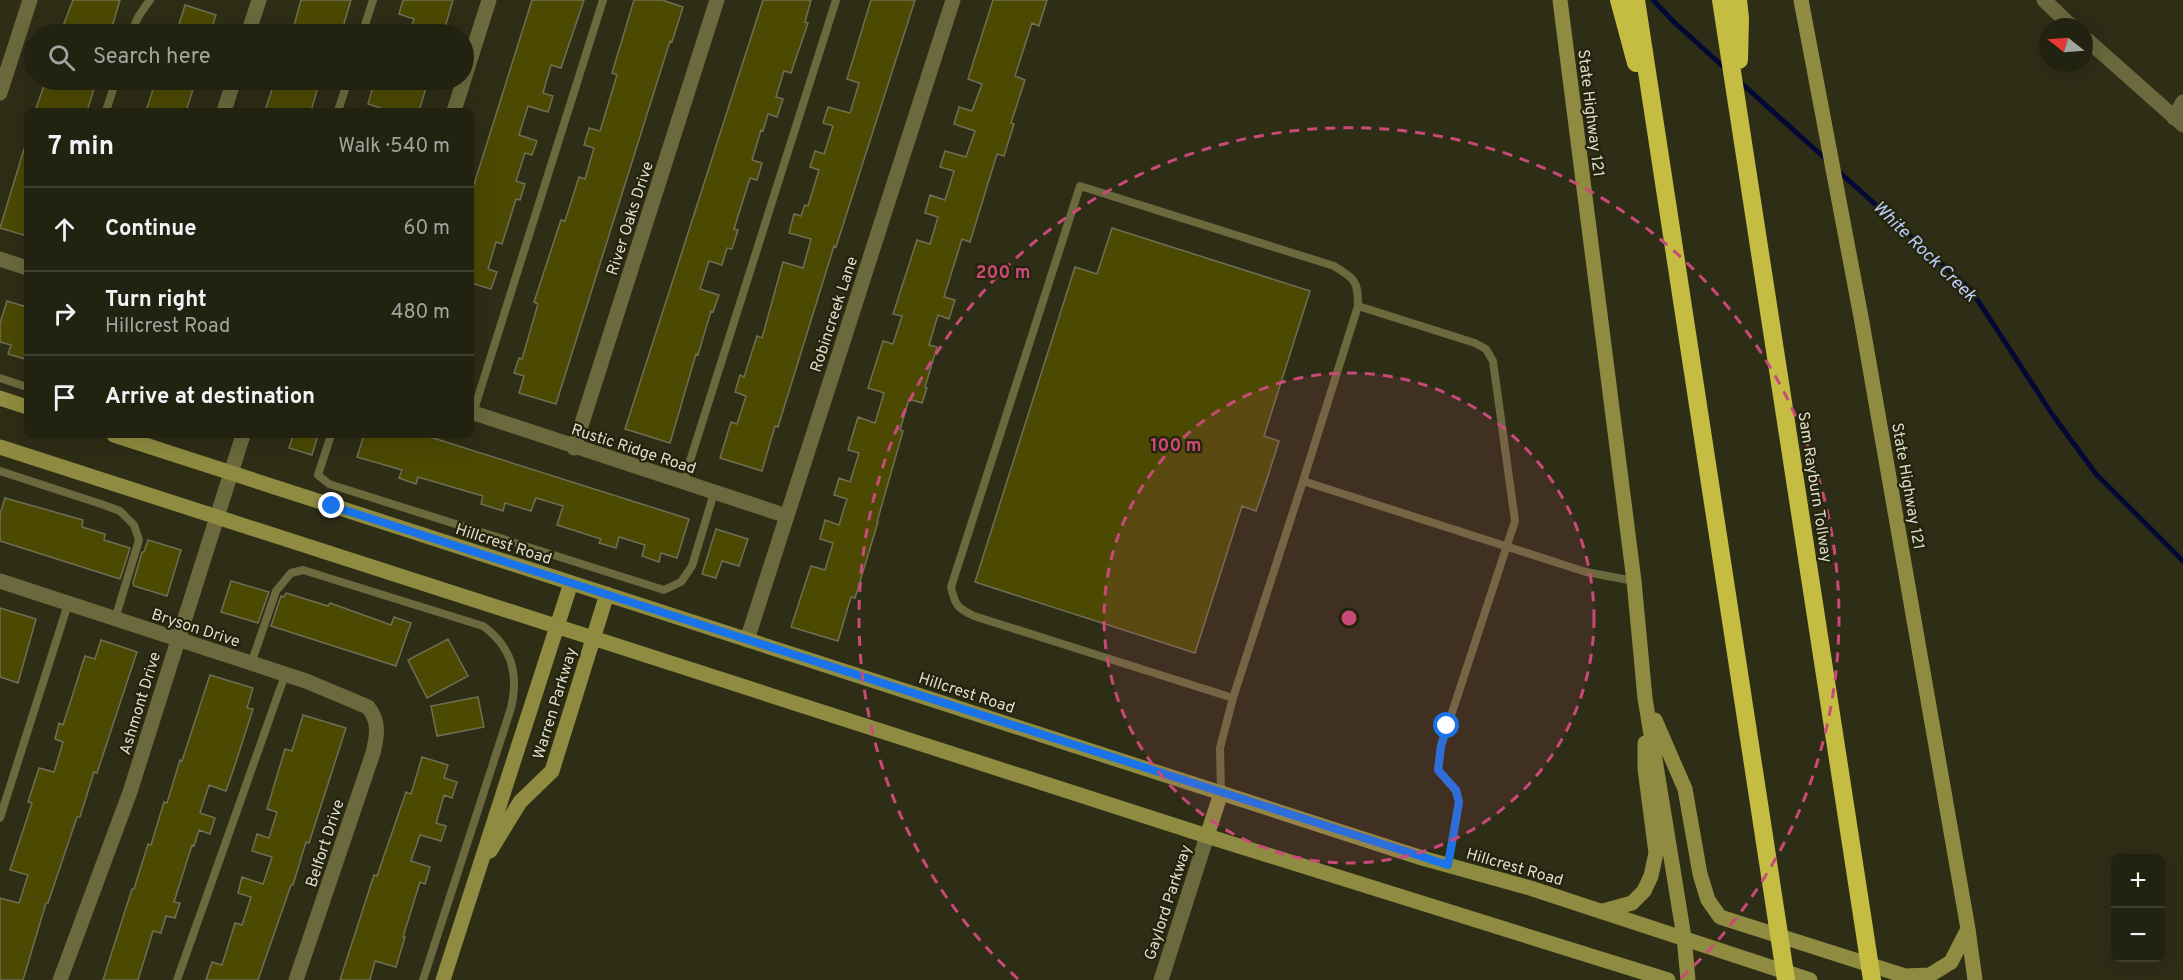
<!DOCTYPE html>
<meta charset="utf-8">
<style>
body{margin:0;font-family:Overpass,sans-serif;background:#2e2f1e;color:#f1f3f6}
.controls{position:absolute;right:18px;bottom:18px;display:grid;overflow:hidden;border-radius:9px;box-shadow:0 6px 24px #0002}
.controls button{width:54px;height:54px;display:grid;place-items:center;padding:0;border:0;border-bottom:2px solid #3f3f30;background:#222210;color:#f1f3f6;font:30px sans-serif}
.compass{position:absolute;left:2039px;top:18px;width:54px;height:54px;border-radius:50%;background:#222210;box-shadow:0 6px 24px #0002;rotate:287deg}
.stop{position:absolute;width:18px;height:18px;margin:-14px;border:4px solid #1a73e8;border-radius:50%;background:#fff}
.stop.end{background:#1a73e8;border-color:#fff;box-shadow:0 2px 6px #0008}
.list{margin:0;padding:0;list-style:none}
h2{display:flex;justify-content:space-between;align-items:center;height:78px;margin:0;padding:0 24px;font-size:26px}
h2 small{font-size:20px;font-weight:400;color:#a2a49f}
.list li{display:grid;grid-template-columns:39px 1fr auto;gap:18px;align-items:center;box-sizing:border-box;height:84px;padding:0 24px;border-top:2px solid #3f3f30}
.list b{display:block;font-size:22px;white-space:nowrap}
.list p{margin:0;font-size:20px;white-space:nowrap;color:#a2a49f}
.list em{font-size:20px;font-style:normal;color:#a2a49f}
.icon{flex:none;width:33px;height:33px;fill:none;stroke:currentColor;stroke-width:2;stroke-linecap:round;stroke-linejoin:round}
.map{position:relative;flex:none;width:2183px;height:980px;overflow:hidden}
.search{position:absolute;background:#222210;box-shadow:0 6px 24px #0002;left:24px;top:24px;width:450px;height:66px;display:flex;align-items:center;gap:15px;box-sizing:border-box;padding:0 21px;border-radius:33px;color:#a2a49f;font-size:22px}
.panel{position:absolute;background:#222210;box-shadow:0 6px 24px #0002;left:24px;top:108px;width:450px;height:330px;border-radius:9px}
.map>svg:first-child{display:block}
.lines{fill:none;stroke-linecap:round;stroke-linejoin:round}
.stream{stroke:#030934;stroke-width:5}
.building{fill:#4c4903;stroke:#706f55;stroke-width:1.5}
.lane{stroke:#6b693d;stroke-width:8}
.street{stroke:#6b693d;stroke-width:15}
.secondary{stroke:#8f8c41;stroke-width:15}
.highway{stroke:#c4bd41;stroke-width:18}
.route{stroke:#1a73e8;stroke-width:8}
.ring{fill:none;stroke:#c94a78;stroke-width:3;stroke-dasharray:10 8}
.labels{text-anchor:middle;stroke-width:4.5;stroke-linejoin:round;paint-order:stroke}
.street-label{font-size:16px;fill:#dedecf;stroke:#24230c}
.water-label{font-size:18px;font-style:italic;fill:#bacdfb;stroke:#24230c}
.centre{fill:#c94a78;stroke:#24230c;stroke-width:3}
.ring-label{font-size:18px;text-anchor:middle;font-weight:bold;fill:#c94a78;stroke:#24230c;stroke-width:4.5;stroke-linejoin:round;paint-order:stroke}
</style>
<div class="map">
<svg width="2183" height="980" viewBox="0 0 2183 980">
<rect width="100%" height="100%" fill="#2e2d16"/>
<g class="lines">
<!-- stream -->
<path class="stream" d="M1653,0L1675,23L1726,69
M1739,81L1828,161
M1837,170L1971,290L2052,414L2096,474L2183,561"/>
</g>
<!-- building -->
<path class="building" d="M73,0H120L110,34H60Z
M301,0H351L341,34H311L293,29Z
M403,0H453L443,34H409L414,19L399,14Z
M532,0H584L561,68L551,65L543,93L553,96L548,112L528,106L519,135L537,141L532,155L525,153L516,181L525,184L520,200L516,199L502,244L496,242L488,269L497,272L491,289L471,283V194Z
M634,0H662L683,7L672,42L670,41L556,404L519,393L524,376L514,373L519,358L522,359L538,304L534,302L561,220L565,221L579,177L585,179L594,148L584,145L589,128L600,131L617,75L612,73Z
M763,0H811L805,22L808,23L791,73L784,71L776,97L783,99L777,117L768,114L763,131L761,130L752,160L762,163L757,180L750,178L734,229L738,230L732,249L727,248L722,265L709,261L700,289L719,295L713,312L711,311L698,355L696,354L670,443L625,429Z
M871,0H915L836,247L834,246L778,427L775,426L762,471L720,458L731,422L737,424L746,396L735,392L740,375L744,377L757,336L762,338L783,262L803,268L811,239L789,233L794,214L801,216L805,205L808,206L819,170L810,167L815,151L824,154L833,126L823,123L828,107L850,113L859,83L847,79Z
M993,0H1047L1039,26L1032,23L1015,76L1025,80L1011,123L1014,124L1004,156L997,154L970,242L962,239L944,297L955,300L949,319L938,315L929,345L937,347L925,387L927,388L922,403L909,399L900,430L903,431L877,522H878L855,598L851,597L838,641L791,627L811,566L825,570L833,543L820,539L825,520L839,525L847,499L834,495L839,478L850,482L859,453L848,450L858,417L875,423L884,393L868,388L883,341L893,344L902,316L893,314L917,240L930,244L938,217L925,213L930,195L945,200L954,171L940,167L945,151L966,157L975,131L954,124L959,107L972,111L982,84L968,79Z
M185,5L216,15L210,34H176Z
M46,80H97L87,111H35Z
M156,80H196L186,111H146Z
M275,80H320L311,111H265Z
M385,80H398L426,88L419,111H390L368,104L373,86L382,89Z
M24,149L27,150V236L0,228Z
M1112,228L1310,291L1264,436L1279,441L1268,476L1256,511L1242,506L1195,653L975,582L1075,267L1097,274Z
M7,301L27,307V352L25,359L8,354L11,345L0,342V323Z
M293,435H318L312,455L289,448Z
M364,435H431L430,437L689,519L677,558L661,553L659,562L642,556L645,545L619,537L616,548L599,543L601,539L557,525L563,506L536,498L531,511L505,503L503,511L481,504L483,496L418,477L416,484L399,478L402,470L357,457Z
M5,498L83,520L82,527L105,534L104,540L130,548L120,579L0,541V514Z
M716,529L748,539L739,566L722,561L716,578L702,574Z
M148,540L181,550L167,596L134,586L133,583L142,552H144Z
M231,581L269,592L258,623L221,612Z
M286,593L328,606L330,603L391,625L394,617L411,623L396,666L271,626L281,596L284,597Z
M0,608L36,619L18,683L0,677Z
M448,639L468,676L427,698L408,660Z
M101,640L137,652L97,773L94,772L80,817H77L48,903H46L23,980H0V898L19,903L28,875L10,870L32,803L28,802L39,768L54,772L63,742L55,739L59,723L63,725L85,656L95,659Z
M210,675L253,688L247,708L253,709L234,768L226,791L209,785L200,813L215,818L210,834L199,830L194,846L192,845L174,902L180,903L175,918L166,916L161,933L153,931L138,980H103L132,889H134L148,844L151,845L164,802L167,803L180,760L182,761Z
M478,697L484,727L437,736L431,706Z
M303,715L346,728L309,843L306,842L293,885H291L258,980H206L212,962L222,965L235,923L242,925L251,897L238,893L242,877L263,884L272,857L252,851L257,834L269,838L277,812L267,809L285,749L292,751Z
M422,757L448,765L444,778L457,782L452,798L444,795L436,823L446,826L441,841L420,835L411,861L430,867L425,884L420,882L403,937H405L396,967L375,961L370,980H340L374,875L377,876L406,792L411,794Z"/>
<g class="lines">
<!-- lane -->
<path class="lane" d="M131,34L138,17L150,0
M362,34L373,0
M106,111L116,80
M338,111L348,80
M0,378L27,387
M473,413L603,0
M331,435L318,475L329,484L664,590L681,582L692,566L714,493
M0,471L104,505L120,511L134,525L139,540L115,619
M1303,481L1358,306L1475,343L1486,349L1493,361L1515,521L1441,746L1438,770L1456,791L1459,802L1448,865
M683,483L836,0
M251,664L276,591L291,573L303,570L483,626C512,647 519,674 511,708L423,980
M1233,698L974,616C957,608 955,605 951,587L1080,186L1334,266C1356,279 1358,282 1358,306
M1221,793L1220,748L1233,698L1303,481L1586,572L1634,581
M0,818L68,604
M177,980L285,675"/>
<!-- street -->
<path class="street" d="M2044,0L2072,27
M248,34L259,0
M2084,37L2183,125
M0,93L30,0
M224,111L234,80
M454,111L489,0
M2174,118L2183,102
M0,259L27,268
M471,412L787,516
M574,448L717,0
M0,581L306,681L368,707C380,722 377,736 373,753L296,980
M747,640L953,0
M60,980L130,792L243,435
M1161,980L1207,836"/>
<!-- secondary -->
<path class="secondary" d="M1560,0L1634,581L1645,698L1684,937L1688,980
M1801,0L1861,317L1968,929L1975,980
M0,398L27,407
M114,435L1422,858L1530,888L1810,980
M0,447L1207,836L1668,980
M1655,720L1685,789L1700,874L1708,900L1720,917L1905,976L1930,975L1951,962L1968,929
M1207,836L1221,793
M490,851L520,802L552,771L607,594
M1603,911L1632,903L1644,891L1651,876L1656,853L1645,769V743
M443,980L571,583"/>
<!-- highway -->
<path class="highway" d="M1619,0L1636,63
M1636,0L1786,980
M1721,0L1872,980
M1738,0L1740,18L1739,60"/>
</g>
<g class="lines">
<!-- route -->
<path class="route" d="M332,506L1448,865L1459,802L1456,790L1438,770L1441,746L1447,726"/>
</g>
<!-- distance rings -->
<circle cx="1349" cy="618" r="245" fill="#c94a78" fill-opacity=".12"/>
<g class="ring">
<circle cx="1349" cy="618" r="245"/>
<path d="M1018 979A490 490 0 1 1 1680 979"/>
</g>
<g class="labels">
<!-- street labels -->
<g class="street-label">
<text transform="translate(1592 113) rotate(83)" y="6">State Highway 121</text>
<text transform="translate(629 218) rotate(-72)" y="6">River Oaks Drive</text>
<text transform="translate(833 314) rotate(-72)" y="6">Robincreek Lane</text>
<text transform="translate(634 448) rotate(18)" y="6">Rustic Ridge Road</text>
<text transform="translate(1909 486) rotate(80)" y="6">State Highway 121</text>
<text transform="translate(1816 487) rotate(81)" y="6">Sam Rayburn Tollway</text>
<text transform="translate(504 543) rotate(18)" y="6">Hillcrest Road</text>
<text transform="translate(196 627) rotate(18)" y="6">Bryson Drive</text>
<text transform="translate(967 692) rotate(18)" y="6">Hillcrest Road</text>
<text transform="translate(139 703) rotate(-73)" y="6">Ashmont Drive</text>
<text transform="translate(554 703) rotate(-73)" y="6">Warren Parkway</text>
<text transform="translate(324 843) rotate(-72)" y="6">Belfort Drive</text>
<text transform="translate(1515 866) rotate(16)" y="6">Hillcrest Road</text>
<text transform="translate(1167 902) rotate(-72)" y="6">Gaylord Parkway</text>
</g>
<!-- water labels -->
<g class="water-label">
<text transform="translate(1925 251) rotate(44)" y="6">White Rock Creek</text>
</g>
</g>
<circle cx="1349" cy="618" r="9" class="centre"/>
<g class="ring-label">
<text x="1003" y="278">200 m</text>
<text x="1176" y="451">100 m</text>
</g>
</svg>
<div class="controls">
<button>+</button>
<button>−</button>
</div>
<svg class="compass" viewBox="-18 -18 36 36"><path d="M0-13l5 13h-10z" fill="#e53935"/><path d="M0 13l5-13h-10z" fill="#a2a49f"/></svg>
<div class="stop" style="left:1447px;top:726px"></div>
<div class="stop end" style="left:332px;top:506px"></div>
<div class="search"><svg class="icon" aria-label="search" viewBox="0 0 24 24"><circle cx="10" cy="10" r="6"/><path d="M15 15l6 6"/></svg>Search here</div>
<section class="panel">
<h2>7 min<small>Walk · 540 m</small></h2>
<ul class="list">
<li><svg class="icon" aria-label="ahead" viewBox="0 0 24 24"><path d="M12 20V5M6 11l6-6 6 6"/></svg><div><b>Continue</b></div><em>60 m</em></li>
<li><svg class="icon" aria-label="right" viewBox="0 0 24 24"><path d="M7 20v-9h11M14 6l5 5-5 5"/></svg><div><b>Turn right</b><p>Hillcrest Road</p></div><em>480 m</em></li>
<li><svg class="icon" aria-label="arrive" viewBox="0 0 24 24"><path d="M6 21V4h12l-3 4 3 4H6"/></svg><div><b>Arrive at destination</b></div></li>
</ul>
</section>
</div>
